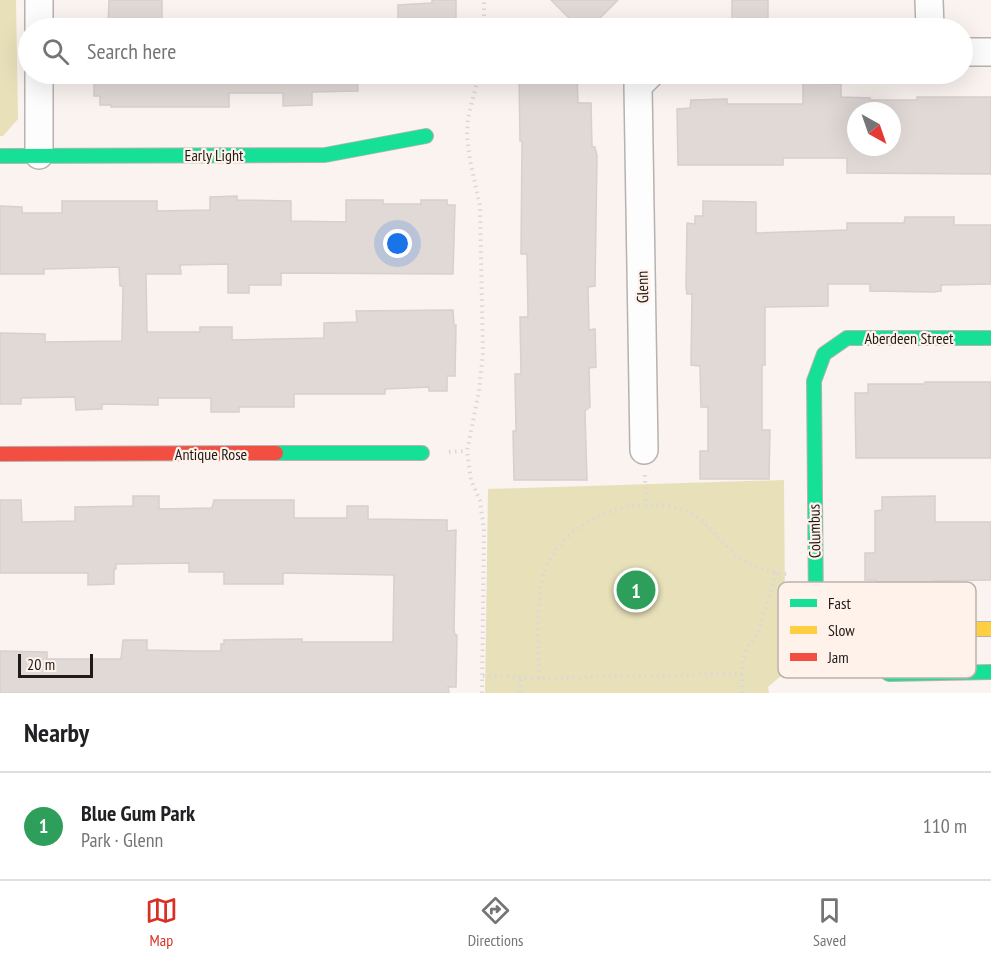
<!DOCTYPE html>
<meta charset="utf-8">
<style>
body{margin:0;font-family:"PT Sans Narrow",sans-serif;background:#f2f2f2;color:#202124}
.compass{position:absolute;left:847px;top:102px;width:54px;height:54px;border-radius:50%;background:#fff;box-shadow:0 6px 24px #0002;rotate:140deg}
.scale{position:absolute;left:18px;bottom:15px;width:75px;box-sizing:border-box;padding-left:6px;border:3px solid #201b18;border-top:0;font-size:16px;line-height:21px;white-space:nowrap;color:#201b18;-webkit-text-stroke:4px #fff2eb;paint-order:stroke}
.you{position:absolute;left:398px;top:244px;width:21px;height:21px;margin:-15px;border:4px solid #fff;border-radius:50%;background:#1a73e8;box-shadow:0 0 0 9px #1a73e833}
.badge{display:grid;place-items:center;width:39px;height:39px;border-radius:50%;background:#d93025;color:#fff;font-size:20px;font-weight:700}
.pin{position:absolute;translate:-50% -50%;border:3px solid #fff;box-shadow:0 2px 6px #0006}
.list{margin:0;padding:0;list-style:none}
h2{display:flex;justify-content:space-between;align-items:center;height:78px;margin:0;padding:0 24px;font-size:26px}
h2 small{font-size:20px;font-weight:400;color:#757577}
.list li{display:grid;grid-template-columns:39px 1fr auto;gap:18px;align-items:center;box-sizing:border-box;height:108px;padding:0 24px;border-top:2px solid #e0e0e0}
.list b{display:block;font-size:22px;white-space:nowrap}
.list p{margin:0;font-size:20px;white-space:nowrap;color:#757577}
.list em{font-size:20px;font-style:normal;color:#757577}
.icon{flex:none;width:33px;height:33px;fill:none;stroke:currentColor;stroke-width:2;stroke-linecap:round;stroke-linejoin:round}
.map{position:relative;flex:none;width:991px;height:693px;overflow:hidden}
.search{position:absolute;background:#fff;box-shadow:0 6px 24px #0002;left:18px;right:18px;top:18px;height:66px;display:flex;align-items:center;gap:15px;box-sizing:border-box;padding:0 21px;border-radius:33px;color:#757577;font-size:22px}
.sheet{height:186px;background:#fff}
nav{display:flex;justify-content:space-around;align-items:center;box-sizing:border-box;height:84px;border-top:2px solid #e0e0e0;background:#fff;font-size:16px;color:#757577}
nav a{display:grid;justify-items:center;gap:3px}
nav .on{color:#d93025}
.map>svg:first-child{display:block}
.green{fill:#e8e0b9}
.building{fill:#e1d9d6;stroke:#d6d0ce;stroke-width:1.5;fill-rule:evenodd}
.lines{fill:none;stroke-linecap:round;stroke-linejoin:round}
.street-casing{stroke:#b7b2af;stroke-width:30}
.fast-casing{stroke:#b7b2af;stroke-width:16}
.slow-casing{stroke:#b7b2af;stroke-width:16}
.jam-casing{stroke:#b7b2af;stroke-width:16}
.path{stroke:#dad8d6;stroke-width:4;stroke-dasharray:1.5 4.5;stroke-linecap:butt}
.street{stroke:#fefdfd;stroke-width:27}
.fast{stroke:#16e098;stroke-width:14}
.slow{stroke:#ffcf43;stroke-width:14}
.jam{stroke:#f24e42;stroke-width:14}
.labels{text-anchor:middle;stroke-width:4.5;stroke-linejoin:round;paint-order:stroke}
.street-label{font-size:16px;fill:#201b18;stroke:#fff2eb}
.key{fill:#fff2eb;stroke:#bcb2ac;stroke-width:1.5}
.key-label{font-size:16px;fill:#201b18}
</style>
<div class="map">
<svg width="991" height="693" viewBox="0 0 991 693">
<rect width="100%" height="100%" fill="#faf3f0"/>
<!-- green -->
<path class="green" d="M0,0H16L18,119L3,136H0Z
M784,480L785,605L804,656L768,687L769,693H485L488,489Z"/>
<!-- building -->
<path class="building" d="M109,0H162V28H108Z
M432,0H456V28H398V5L432,3Z
M551,0H618L599,19L607,28H579Z
M732,0H768V22L732,20Z
M94,74H357L358,91L312,92V105L283,106V93H229V107H111V105H100V96H94Z
M519,74H577L578,103H591L592,147H595L597,156L595,286L588,287L589,330L595,329L596,367L589,368L590,407L585,411L587,480H514L513,431H516L515,374H521L520,317H528L527,254H521L522,141H520Z
M803,83L841,84V97L870,98V100H917V97H991V174L847,173V158H783V165H678L677,109L690,108L691,100L727,99V104H803ZM856,111H892V147H856Z
M237,196V200L291,201V221L346,222V200H383V204H421V200H447V205H455L453,274L281,273V285H249V293H228V264L180,265L181,274H146L147,332H200V327H232V340L324,338V323L357,322L356,311L453,310L454,325H456L455,376H447V391H429V387L385,389V394H294V407H239V412H211V398H158V405L102,404V409L76,410L75,397L21,398V404H0V333L45,334V342L122,341L123,286H120L119,267L44,269V274H0V206L22,207V213H62V201H157V211L210,210V197Z
M703,201L756,202V233L847,230V223H904L905,217H954V225H991V284L941,285V291L933,292L870,291V284H828V306L765,307V365H762V430H770L769,479H700V451H708V407H701L700,366L691,365L692,294H687L686,287L687,223L695,224V216H703Z
M925,382H991V458H856L855,393H868V384H925Z
M133,496H159V509L212,508L214,500H294V518H347V506H368V519L447,520V531L456,530L454,629L455,635H457L456,687H448L449,693H0V651L47,652V659H121L123,640H147V650L195,651H221V644H224V640L302,639V642H393L394,575L283,573V584H224V572H189V563L116,564V569H114V584L88,585V573H0V500H21L22,522L75,521V507L133,506Z
M935,496V522H991V580L934,581V603H881V589H876V580H865V553H875V511L882,510V497Z"/>
<g class="lines">
<!-- street casing -->
<g class="street-casing">
<path id="street" d="M39,0V28
M929,0L930,28
M962,52H991
M39,74V155
M644,450L638,86L650,74"/>
</g>
<!-- fast casing -->
<g class="fast-casing">
<path id="fast" d="M0,156L325,155L426,136
M991,338H847L824,354L814,381L816,610L823,628L889,674L991,672
M276,453H422"/>
</g>
<!-- slow casing -->
<g class="slow-casing">
<path id="slow" d="M836,638L880,629H991"/>
</g>
<!-- jam casing -->
<g class="jam-casing">
<path id="jam" d="M0,454L276,453"/>
</g>
<!-- path -->
<path class="path" d="M484,28V0
M479,74L468,118L467,136L470,160L480,206L483,353L479,391L467,451L471,480L480,501L484,529L482,693
M449,452L467,451
M645,475L646,506
M483,676L539,678L742,674
M539,678C539,646 535,603 544,573C562,518 643,487 693,515C710,525 719,540 733,553C746,565 770,573 787,574
M520,693L521,677
M742,693V663L745,653L750,643L758,634L776,572"/>
<!-- street -->
<use href="#street" class="street"/>
<!-- fast -->
<use href="#fast" class="fast"/>
<!-- slow -->
<use href="#slow" class="slow"/>
<!-- jam -->
<use href="#jam" class="jam"/>
</g>
<g class="labels">
<!-- street labels -->
<g class="street-label">
<text x="214" y="161">Early Light</text>
<text transform="translate(642 287) rotate(-91)" y="6">Glenn</text>
<text x="909" y="344">Aberdeen Street</text>
<text x="211" y="460">Antique Rose</text>
<text transform="translate(814 531) rotate(-91)" y="6">Columbus</text>
</g>
</g>
<!-- legend -->
<rect x="778" y="582" width="198" height="96" rx="9" class="key"/>
<rect x="790" y="599" width="27" height="8" fill="#16e098"/>
<rect x="790" y="626" width="27" height="8" fill="#ffcf43"/>
<rect x="790" y="653" width="27" height="8" fill="#f24e42"/>
<g class="key-label">
<text x="828" y="609">Fast</text>
<text x="828" y="636">Slow</text>
<text x="828" y="663">Jam</text>
</g>
</svg>
<svg class="compass" viewBox="-18 -18 36 36"><path d="M0-13l5 13h-10z" fill="#e53935"/><path d="M0 13l5-13h-10z" fill="#757577"/></svg>
<div class="scale">20 m</div>
<div class="you"></div>
<div class="pin badge" style="left:636px;top:590px;background:#2e9e5b">1</div>
<div class="search"><svg class="icon" aria-label="search" viewBox="0 0 24 24"><circle cx="10" cy="10" r="6"/><path d="M15 15l6 6"/></svg>Search here</div>
</div>
<section class="sheet">
<h2>Nearby<small></small></h2>
<ul class="list">
<li><span class="badge" style="background:#2e9e5b">1</span><div><b>Blue Gum Park</b><p>Park · Glenn</p></div><em>110 m</em></li>
</ul>
</section>
<nav>
<a class="on"><svg class="icon" aria-label="map" viewBox="0 0 24 24"><path d="M3 6l6-2 6 2 6-2v14l-6 2-6-2-6 2zM9 4v14M15 6v14"/></svg>Map</a>
<a><svg class="icon" aria-label="directions" viewBox="0 0 24 24"><path d="M12 3l9 9-9 9-9-9zM9 14v-3h6M13 9l2 2-2 2"/></svg>Directions</a>
<a><svg class="icon" aria-label="saved" viewBox="0 0 24 24"><path d="M7 4h10v16l-5-4-5 4z"/></svg>Saved</a>
</nav>
